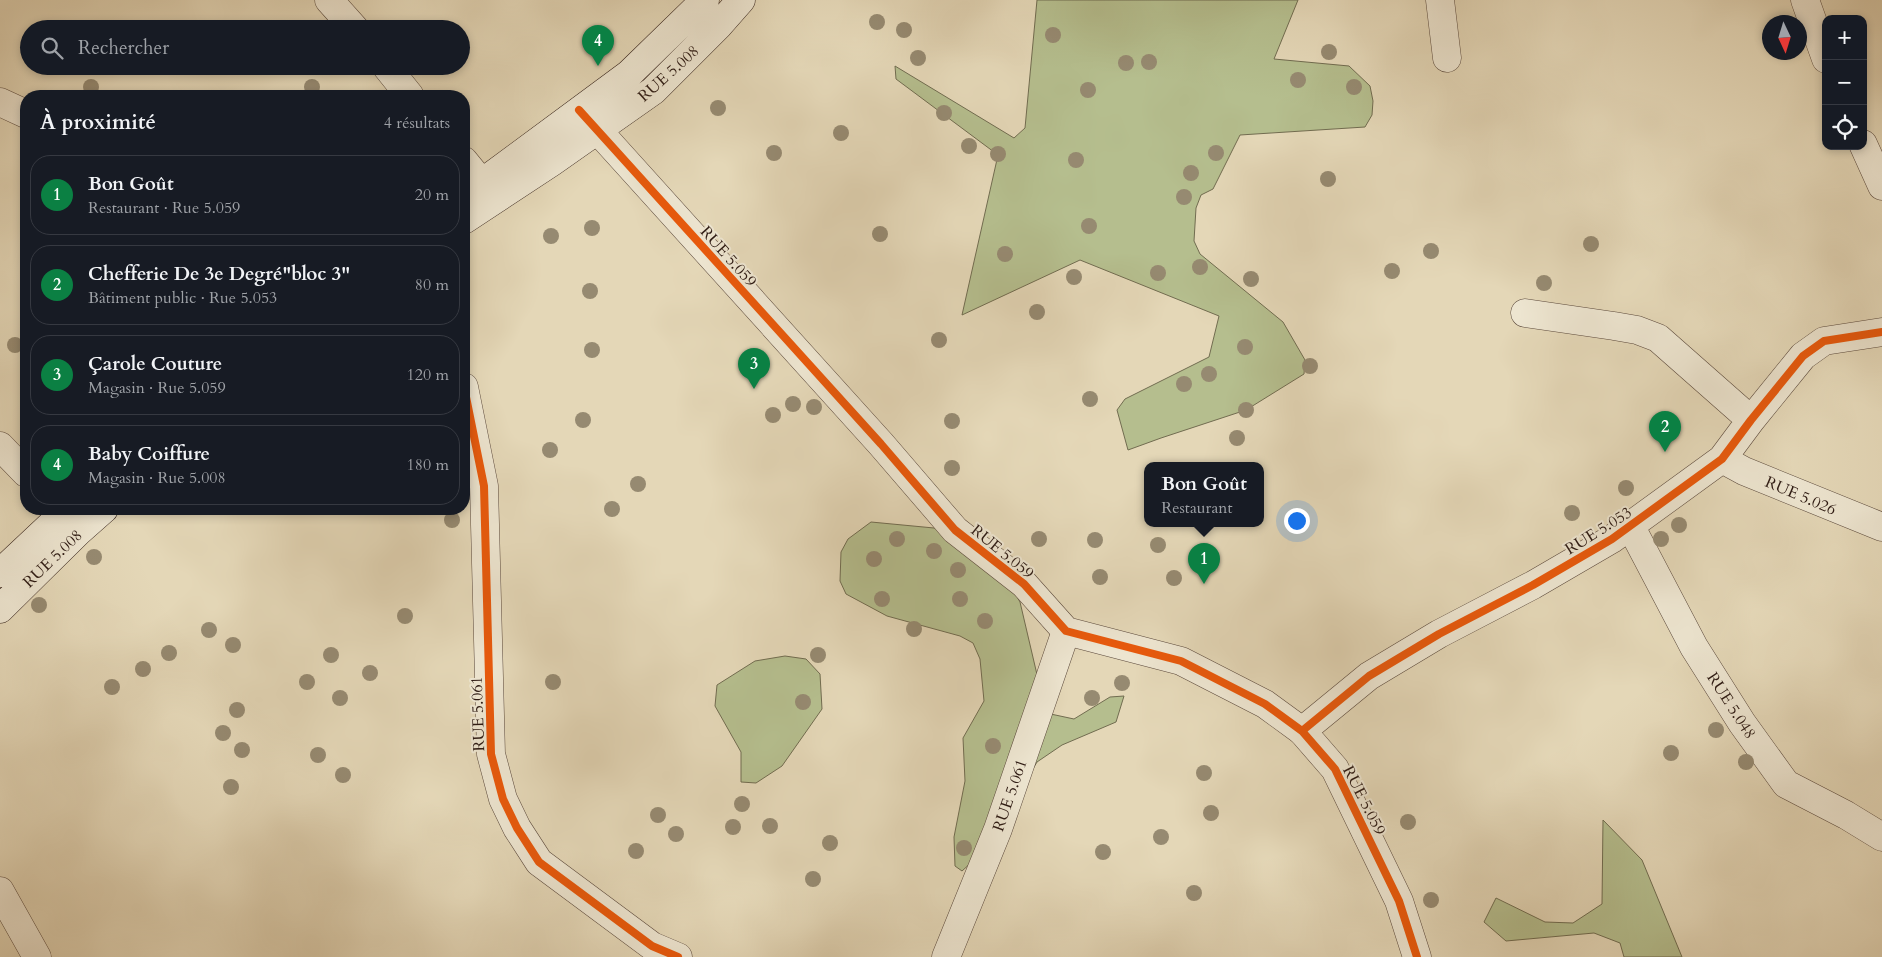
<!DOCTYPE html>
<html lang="fr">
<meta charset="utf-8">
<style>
body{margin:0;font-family:Cardo,serif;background:#242831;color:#f1f3f6}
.controls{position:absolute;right:15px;top:15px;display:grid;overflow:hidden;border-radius:10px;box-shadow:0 2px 8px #0003}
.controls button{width:45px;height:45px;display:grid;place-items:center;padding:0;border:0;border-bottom:1px solid #363941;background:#171b24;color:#f1f3f6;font:25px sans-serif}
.compass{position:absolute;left:1762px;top:15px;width:45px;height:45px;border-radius:50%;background:#171b24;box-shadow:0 2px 8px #0003;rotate:176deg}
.you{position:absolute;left:1296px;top:520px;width:18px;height:18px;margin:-12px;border:4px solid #fff;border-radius:50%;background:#1a73e8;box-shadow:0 0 0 8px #1a73e833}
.badge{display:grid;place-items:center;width:32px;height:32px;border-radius:50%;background:#0b8043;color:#fff;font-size:16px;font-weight:700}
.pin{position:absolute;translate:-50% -41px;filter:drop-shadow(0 1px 2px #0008)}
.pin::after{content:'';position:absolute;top:26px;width:18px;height:15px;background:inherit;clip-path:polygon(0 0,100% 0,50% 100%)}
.popup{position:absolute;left:1144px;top:462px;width:120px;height:65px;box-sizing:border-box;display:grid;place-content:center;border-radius:10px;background:#171b24;filter:drop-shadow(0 1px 4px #0005);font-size:16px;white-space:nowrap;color:#9ea1a6}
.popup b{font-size:19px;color:#f1f3f6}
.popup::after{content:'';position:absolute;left:50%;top:100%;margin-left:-10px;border:10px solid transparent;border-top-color:#171b24}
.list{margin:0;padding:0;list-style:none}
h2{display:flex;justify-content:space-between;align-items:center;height:65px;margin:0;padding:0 20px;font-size:21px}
h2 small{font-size:16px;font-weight:400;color:#9ea1a6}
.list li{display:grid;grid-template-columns:32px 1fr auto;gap:15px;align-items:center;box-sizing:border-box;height:80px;margin:0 10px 10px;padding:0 10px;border:1px solid #363941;border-radius:20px}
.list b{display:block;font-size:19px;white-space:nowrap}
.list p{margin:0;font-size:16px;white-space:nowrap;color:#9ea1a6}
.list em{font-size:16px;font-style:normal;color:#9ea1a6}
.icon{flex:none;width:28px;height:28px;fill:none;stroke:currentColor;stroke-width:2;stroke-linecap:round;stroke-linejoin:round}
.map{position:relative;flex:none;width:1882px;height:957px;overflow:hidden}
.search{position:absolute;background:#171b24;box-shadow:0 2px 8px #0003;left:20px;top:20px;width:450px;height:55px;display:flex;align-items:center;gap:12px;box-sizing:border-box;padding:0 18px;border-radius:28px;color:#9ea1a6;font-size:19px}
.panel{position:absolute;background:#171b24;box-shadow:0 2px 8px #0003;left:20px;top:90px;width:450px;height:425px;border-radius:20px}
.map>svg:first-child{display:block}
.green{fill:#b5be8e;stroke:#716c50}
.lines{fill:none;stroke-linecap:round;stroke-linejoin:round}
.minor-casing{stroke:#5b493c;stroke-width:29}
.tertiary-casing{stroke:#5b493c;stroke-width:29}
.secondary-casing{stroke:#2d1a13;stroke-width:29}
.minor{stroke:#ede5d0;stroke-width:28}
.tertiary{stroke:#ede5d0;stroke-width:28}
.secondary{stroke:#ede5d0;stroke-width:28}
.cycleway-casing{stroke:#ede5d0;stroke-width:11}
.cycleway{stroke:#e8590c;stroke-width:8}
.tree{fill:#968a71}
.labels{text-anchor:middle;stroke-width:4;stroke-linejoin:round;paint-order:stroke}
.street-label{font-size:16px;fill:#2d1a13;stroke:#ede5d0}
</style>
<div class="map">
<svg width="1882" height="957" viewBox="0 0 1882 957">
<rect width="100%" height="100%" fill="#e4d7b7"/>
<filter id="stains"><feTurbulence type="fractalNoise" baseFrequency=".004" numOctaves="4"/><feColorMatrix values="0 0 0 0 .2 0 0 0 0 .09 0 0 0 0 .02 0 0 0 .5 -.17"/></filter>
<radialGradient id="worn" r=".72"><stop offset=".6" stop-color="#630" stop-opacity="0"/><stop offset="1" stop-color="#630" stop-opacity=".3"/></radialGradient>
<!-- green -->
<path class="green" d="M1037,0H1298L1274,59L1349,66L1370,86L1373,101L1372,115L1365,127L1240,135L1213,189L1201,195L1196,208L1194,241L1200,254L1283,322L1305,360L1304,374L1246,410L1161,438L1128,450L1117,410L1125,399L1209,357L1219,316L1080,260L962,315L998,155L896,79L895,66L1014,138L1025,128Z
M871,522L955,530L999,565L1020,602L1046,713L1074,719L1110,697L1124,696L1116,722L1062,745L1037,762L985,850L962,871L955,866L954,837L965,781L963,738L984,701L980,659L973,643L960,636L887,616L846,594L840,581L841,552L848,539Z
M785,656L806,659L820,674L822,709L782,766L756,783L741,782V752L715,706L717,685L755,661Z
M1603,820L1642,860L1682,957H1624L1620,943L1594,933L1506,941L1484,922L1496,898L1545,922L1573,923L1602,904Z"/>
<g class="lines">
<!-- minor casing -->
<g class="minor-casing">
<path id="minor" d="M329,0L355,29
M1440,0L1447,58
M1805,0L1826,59
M386,66L410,96
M0,102L26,114
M1863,144L1882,186
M464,161L482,183
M1525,313L1614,326L1637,330L1658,338L1751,420
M464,387L484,486L491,754L503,799L517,828L539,862L652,946L678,957
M0,446L26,473
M1722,459L1744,471L1882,527
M1631,527L1694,647L1742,723L1786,784L1846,815L1882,837
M1302,731L1369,676L1439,634L1533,585L1612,539L1722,459L1751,420L1803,356L1824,341L1882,332
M0,891L37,957
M946,957L998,829L1066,631"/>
</g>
<!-- tertiary casing -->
<g class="tertiary-casing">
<path id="tertiary" d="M582,113L881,444L955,530L1024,584L1066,631L1181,661L1265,704L1302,731L1335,769L1399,901L1417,957"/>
</g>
<!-- secondary casing -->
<g class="secondary-casing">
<path id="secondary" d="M464,196L629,74L705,0
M464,220L552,162L653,91L719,25L741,0
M0,573L68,509
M0,609L78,532L104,509"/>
</g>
<!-- minor -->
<use href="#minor" class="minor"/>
<!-- tertiary -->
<use href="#tertiary" class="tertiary"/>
<!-- secondary -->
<use href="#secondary" class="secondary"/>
<!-- cycleway casing -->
<g class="cycleway-casing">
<path id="cycleway" d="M579,110L881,444L955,530L1024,584L1066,631L1181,661L1265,704L1302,731L1335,769L1399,901L1417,957
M464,387L484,486L491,754L503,799L517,828L539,862L652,946L678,957
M1302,731L1369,676L1439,634L1533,585L1612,539L1722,459L1751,420L1803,356L1824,341L1882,332"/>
</g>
<!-- cycleway -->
<use href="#cycleway" class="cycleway"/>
</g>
<!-- trees -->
<g class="tree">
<circle cx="877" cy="22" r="8"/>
<circle cx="904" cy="30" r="8"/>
<circle cx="1053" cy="35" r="8"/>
<circle cx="1329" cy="52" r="8"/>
<circle cx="918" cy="58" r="8"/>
<circle cx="1149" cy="62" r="8"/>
<circle cx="1126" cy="63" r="8"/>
<circle cx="1298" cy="80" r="8"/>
<circle cx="91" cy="87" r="8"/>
<circle cx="312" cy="87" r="8"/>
<circle cx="1354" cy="87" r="8"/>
<circle cx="1088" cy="90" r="8"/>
<circle cx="718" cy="108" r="8"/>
<circle cx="944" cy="113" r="8"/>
<circle cx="841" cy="133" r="8"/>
<circle cx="969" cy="146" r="8"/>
<circle cx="774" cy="153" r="8"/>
<circle cx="1216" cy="153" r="8"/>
<circle cx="998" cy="154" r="8"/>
<circle cx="1076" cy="160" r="8"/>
<circle cx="1191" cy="173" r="8"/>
<circle cx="1328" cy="179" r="8"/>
<circle cx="1184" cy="197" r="8"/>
<circle cx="1089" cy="226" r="8"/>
<circle cx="592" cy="228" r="8"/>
<circle cx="880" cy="234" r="8"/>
<circle cx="551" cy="236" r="8"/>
<circle cx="1591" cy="244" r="8"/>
<circle cx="1431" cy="251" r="8"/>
<circle cx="1005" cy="254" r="8"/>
<circle cx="1200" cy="267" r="8"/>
<circle cx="1392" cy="271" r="8"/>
<circle cx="1158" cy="273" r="8"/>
<circle cx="1074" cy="277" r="8"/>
<circle cx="1251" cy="279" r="8"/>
<circle cx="1544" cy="283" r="8"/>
<circle cx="590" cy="291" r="8"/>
<circle cx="1037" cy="312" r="8"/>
<circle cx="939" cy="340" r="8"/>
<circle cx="15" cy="345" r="8"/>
<circle cx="1245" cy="347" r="8"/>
<circle cx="592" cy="350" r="8"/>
<circle cx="1310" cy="366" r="8"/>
<circle cx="1209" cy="374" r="8"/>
<circle cx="1184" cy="384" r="8"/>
<circle cx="1090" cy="399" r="8"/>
<circle cx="793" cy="404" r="8"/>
<circle cx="814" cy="407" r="8"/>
<circle cx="1246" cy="410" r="8"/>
<circle cx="773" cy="415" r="8"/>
<circle cx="583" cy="420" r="8"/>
<circle cx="952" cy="421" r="8"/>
<circle cx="1237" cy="438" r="8"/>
<circle cx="550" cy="450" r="8"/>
<circle cx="952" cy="468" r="8"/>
<circle cx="638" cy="484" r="8"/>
<circle cx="1626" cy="488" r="8"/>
<circle cx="612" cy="509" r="8"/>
<circle cx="1572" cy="513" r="8"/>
<circle cx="452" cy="520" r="8"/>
<circle cx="1679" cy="525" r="8"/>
<circle cx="897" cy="539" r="8"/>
<circle cx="1039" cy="539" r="8"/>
<circle cx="1661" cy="539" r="8"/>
<circle cx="1095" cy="540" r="8"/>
<circle cx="1158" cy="545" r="8"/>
<circle cx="934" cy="551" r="8"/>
<circle cx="1204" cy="555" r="8"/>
<circle cx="94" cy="557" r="8"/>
<circle cx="874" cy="559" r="8"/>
<circle cx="958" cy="570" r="8"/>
<circle cx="1100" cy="577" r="8"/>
<circle cx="1174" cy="578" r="8"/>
<circle cx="882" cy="599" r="8"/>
<circle cx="960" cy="599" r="8"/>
<circle cx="39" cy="605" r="8"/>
<circle cx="405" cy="616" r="8"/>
<circle cx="985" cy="621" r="8"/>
<circle cx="914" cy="629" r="8"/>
<circle cx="209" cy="630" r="8"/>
<circle cx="233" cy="645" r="8"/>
<circle cx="169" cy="653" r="8"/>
<circle cx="331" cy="655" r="8"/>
<circle cx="818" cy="655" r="8"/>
<circle cx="143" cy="669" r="8"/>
<circle cx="370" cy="673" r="8"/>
<circle cx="307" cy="682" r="8"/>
<circle cx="553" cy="682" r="8"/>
<circle cx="1122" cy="683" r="8"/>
<circle cx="112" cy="687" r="8"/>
<circle cx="340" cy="698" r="8"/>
<circle cx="1092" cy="698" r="8"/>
<circle cx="803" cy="702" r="8"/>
<circle cx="237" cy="710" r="8"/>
<circle cx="1716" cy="730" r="8"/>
<circle cx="223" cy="733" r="8"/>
<circle cx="993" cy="746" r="8"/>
<circle cx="242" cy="750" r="8"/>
<circle cx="1671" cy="753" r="8"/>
<circle cx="318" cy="755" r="8"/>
<circle cx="1746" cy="762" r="8"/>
<circle cx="1204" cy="773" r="8"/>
<circle cx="343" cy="775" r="8"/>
<circle cx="231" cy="787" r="8"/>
<circle cx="742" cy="804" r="8"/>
<circle cx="1211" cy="813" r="8"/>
<circle cx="658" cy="815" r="8"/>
<circle cx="1408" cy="822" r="8"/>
<circle cx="770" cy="826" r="8"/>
<circle cx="733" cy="827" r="8"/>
<circle cx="676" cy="834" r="8"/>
<circle cx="1161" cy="837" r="8"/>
<circle cx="830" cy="843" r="8"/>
<circle cx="964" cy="848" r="8"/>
<circle cx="636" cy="851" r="8"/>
<circle cx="1103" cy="852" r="8"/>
<circle cx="813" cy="879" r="8"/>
<circle cx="1194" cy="893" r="8"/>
<circle cx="1431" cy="900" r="8"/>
</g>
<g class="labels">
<!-- street labels -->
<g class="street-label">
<text transform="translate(668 73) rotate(-42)" y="6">RUE 5.008</text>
<text transform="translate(729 256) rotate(48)" y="6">RUE 5.059</text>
<text transform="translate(1801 495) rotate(23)" y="6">RUE 5.026</text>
<text transform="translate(1598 530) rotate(-32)" y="6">RUE 5.053</text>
<text transform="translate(1003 551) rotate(39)" y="6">RUE 5.059</text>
<text transform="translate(52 558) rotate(-44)" y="6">RUE 5.008</text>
<text transform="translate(1732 705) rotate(57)" y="6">RUE 5.048</text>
<text transform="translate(477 714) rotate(-92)" y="6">RUE 5.061</text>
<text transform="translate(1009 795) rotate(-71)" y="6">RUE 5.061</text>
<text transform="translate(1365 800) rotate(63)" y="6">RUE 5.059</text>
</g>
</g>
<rect width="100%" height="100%" filter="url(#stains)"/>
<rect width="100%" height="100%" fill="url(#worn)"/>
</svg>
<div class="controls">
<button>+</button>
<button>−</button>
<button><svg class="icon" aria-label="locate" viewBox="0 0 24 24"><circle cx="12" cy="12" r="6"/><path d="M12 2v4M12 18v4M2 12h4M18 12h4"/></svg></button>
</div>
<svg class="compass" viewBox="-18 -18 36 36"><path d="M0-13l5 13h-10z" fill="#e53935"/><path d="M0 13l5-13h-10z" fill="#9ea1a6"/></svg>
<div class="you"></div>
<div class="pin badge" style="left:1204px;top:584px">1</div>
<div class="popup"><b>Bon Goût</b>Restaurant</div>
<div class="pin badge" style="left:1665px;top:452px">2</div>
<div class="pin badge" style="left:754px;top:389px">3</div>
<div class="pin badge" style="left:598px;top:66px">4</div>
<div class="search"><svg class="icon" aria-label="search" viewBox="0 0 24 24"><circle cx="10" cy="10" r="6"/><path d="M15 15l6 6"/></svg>Rechercher</div>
<section class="panel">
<h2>À proximité<small>4 résultats</small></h2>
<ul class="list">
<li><span class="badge">1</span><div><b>Bon Goût</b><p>Restaurant · Rue 5.059</p></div><em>20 m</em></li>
<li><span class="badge">2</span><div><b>Chefferie De 3e Degré''bloc 3''</b><p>Bâtiment public · Rue 5.053</p></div><em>80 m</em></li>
<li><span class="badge">3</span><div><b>Çarole Couture</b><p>Magasin · Rue 5.059</p></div><em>120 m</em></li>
<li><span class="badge">4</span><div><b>Baby Coiffure</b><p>Magasin · Rue 5.008</p></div><em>180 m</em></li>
</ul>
</section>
</div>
